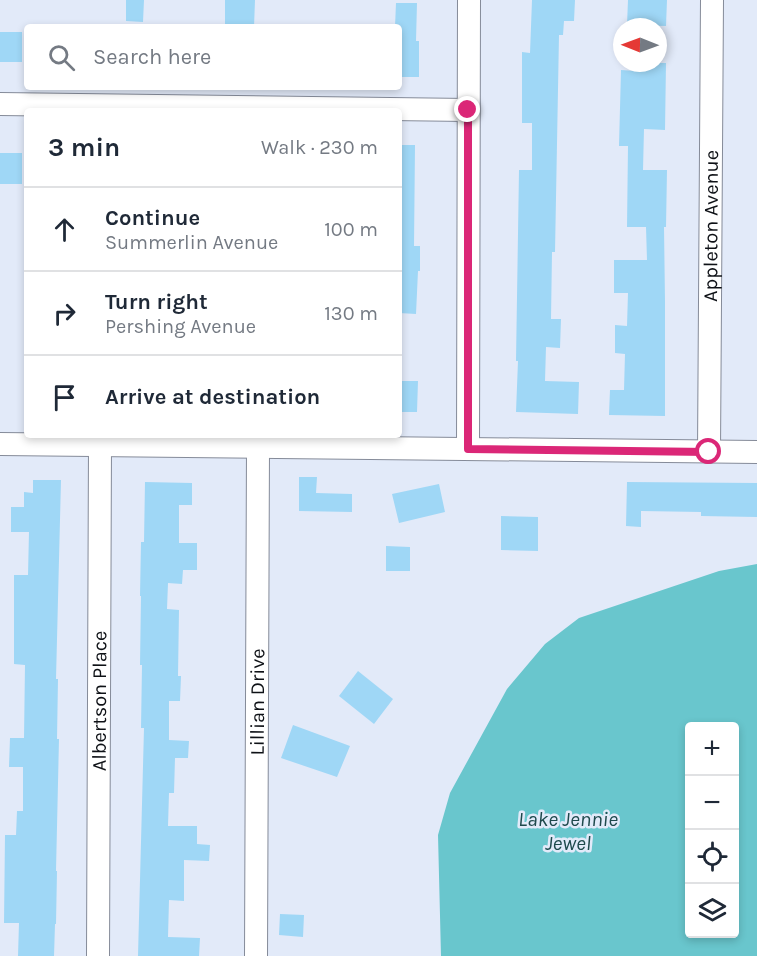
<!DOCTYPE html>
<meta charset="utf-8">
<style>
body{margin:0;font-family:Karla,sans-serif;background:#f2f2f3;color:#1f2937}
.controls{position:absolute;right:18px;bottom:18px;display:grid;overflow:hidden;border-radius:6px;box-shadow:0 3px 9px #0003}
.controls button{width:54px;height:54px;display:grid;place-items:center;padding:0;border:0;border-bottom:2px solid #e0e1e3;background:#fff;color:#1f2937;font:30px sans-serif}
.compass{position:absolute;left:613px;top:18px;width:54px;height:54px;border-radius:50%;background:#fff;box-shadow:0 3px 9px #0003;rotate:271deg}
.stop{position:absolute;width:18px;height:18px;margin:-14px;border:4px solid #db2777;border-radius:50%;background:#fff}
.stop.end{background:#db2777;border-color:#fff;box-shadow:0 2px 6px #0008}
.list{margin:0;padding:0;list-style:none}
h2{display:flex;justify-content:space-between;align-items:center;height:78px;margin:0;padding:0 24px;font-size:26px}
h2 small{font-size:20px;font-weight:400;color:#747a83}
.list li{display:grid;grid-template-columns:39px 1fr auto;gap:18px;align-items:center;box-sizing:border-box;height:84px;padding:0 24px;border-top:2px solid #e0e1e3}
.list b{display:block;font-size:22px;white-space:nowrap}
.list p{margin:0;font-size:20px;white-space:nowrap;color:#747a83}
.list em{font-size:20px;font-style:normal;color:#747a83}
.icon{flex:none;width:33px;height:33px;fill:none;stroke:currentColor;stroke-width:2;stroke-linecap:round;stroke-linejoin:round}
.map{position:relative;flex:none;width:757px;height:956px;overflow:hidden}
.search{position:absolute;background:#fff;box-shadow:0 3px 9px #0003;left:24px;top:24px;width:378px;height:66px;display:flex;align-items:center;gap:15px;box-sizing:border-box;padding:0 21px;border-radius:6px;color:#747a83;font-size:22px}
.panel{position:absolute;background:#fff;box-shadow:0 3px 9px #0003;left:24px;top:108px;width:378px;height:330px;border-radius:6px}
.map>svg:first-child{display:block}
.water{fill:#69c6cd;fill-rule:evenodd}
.building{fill:#9fd7f6}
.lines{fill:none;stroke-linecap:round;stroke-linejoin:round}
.minor-casing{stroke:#858b99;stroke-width:24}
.minor{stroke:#fff;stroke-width:22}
.route{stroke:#db2777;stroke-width:8}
.labels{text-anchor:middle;stroke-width:5;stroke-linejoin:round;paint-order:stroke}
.street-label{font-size:20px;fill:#0e1116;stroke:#e2eaf9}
.water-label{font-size:21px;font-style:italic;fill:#1e494c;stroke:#e2eaf9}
</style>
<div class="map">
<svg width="757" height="956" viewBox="0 0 757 956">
<rect width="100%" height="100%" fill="#e2eaf9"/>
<!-- water -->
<path class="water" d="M757,564V956H441L438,835L450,793L507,689L545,644L579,618L719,571ZM690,726H734V934H690Z"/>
<!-- building -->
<path class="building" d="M126,0H144L143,22L126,21Z
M225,0H255L254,27H225Z
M532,0H575L574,21H564L563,35H559L555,252H552L551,319H561L560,348L546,347L545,381L579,382L578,414L516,412L518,361H516L519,170H532V123H522V52L530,53Z
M628,0H667L666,26L627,25Z
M396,3H417L416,41H419V77H399V27H395Z
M0,32H22V62H0Z
M635,63H666L665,130L644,129L643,170H667L666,227H664L665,301V416L609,415L610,390H624L625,354L615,353V325L627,326L628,293H614V260H647L646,227H627L628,146H619L621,70L635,71Z
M399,145H415L414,246H420V271H418L416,314L399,313Z
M0,153H22V184H0Z
M399,381H418L417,412H399Z
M299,477H317L316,493L352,494V512L299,511Z
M33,480H61L56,679H58L57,739H59L56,871H57L56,924H55L54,956H18L19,923H4L5,835H16L17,811H23V767H9L10,738H24L25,665L14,664V575H28L29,532H11V507H24V492L33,493Z
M145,482L192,483V505H179V543H197V570H183L182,584L168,583L167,609L179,610L178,676H181L180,701H169V740L189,741L188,758H175L174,793H169L168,826H197V844L210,845L209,861L184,860V901L169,900L168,937L200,938L199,956H138L144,728H141L142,665H140L141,596H140L141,542H144Z
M627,482L757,483V517L701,516V512L641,511V527L626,526Z
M439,484L445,512L399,523L392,494Z
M501,516L538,517V551L501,550Z
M386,546L410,547V571H386Z
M358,671L393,699L374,724L339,696Z
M293,725L350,746L337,777L281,758Z
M280,914L304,915L303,937L279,935Z"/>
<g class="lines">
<!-- minor casing -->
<g class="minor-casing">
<g id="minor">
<path d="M0,104L468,110"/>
<path d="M0,444L757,452"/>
<path d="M468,449L469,0"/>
<path id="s1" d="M709,452L712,0"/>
<path id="s2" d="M98,956L100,445"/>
<path id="s3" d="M256,956L258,448"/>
</g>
</g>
<!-- minor -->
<use href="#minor" class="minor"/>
</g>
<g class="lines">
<!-- route -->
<path class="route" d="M468,110V449L709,452"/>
</g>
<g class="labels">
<!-- street labels -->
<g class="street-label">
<text dy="7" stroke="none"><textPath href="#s1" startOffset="226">Appleton Avenue</textPath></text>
<text dy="7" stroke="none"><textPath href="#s2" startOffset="255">Albertson Place</textPath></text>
<text dy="7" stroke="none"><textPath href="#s3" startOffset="254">Lillian Drive</textPath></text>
</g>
<!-- water labels -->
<g class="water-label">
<text x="568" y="826">Lake Jennie<tspan x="568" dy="24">Jewel</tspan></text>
</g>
</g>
</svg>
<div class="controls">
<button>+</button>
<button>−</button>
<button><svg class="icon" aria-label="locate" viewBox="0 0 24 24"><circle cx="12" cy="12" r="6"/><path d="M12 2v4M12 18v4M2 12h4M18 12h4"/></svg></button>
<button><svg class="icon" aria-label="layers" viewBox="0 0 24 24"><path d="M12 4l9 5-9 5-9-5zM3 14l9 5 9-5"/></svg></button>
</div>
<svg class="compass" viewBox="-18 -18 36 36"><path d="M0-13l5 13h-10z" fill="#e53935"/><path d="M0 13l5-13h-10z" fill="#747a83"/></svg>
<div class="stop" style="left:709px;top:452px"></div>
<div class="stop end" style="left:468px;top:110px"></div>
<div class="search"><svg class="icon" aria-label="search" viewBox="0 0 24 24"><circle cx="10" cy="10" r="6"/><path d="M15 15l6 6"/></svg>Search here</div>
<section class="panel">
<h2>3 min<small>Walk · 230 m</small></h2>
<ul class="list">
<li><svg class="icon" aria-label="ahead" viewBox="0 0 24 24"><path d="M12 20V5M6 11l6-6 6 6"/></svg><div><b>Continue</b><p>Summerlin Avenue</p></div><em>100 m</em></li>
<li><svg class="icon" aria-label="right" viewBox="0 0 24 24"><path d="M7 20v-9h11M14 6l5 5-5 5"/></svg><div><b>Turn right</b><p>Pershing Avenue</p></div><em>130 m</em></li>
<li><svg class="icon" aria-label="arrive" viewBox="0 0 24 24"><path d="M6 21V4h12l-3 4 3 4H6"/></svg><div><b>Arrive at destination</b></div></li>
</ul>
</section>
</div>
